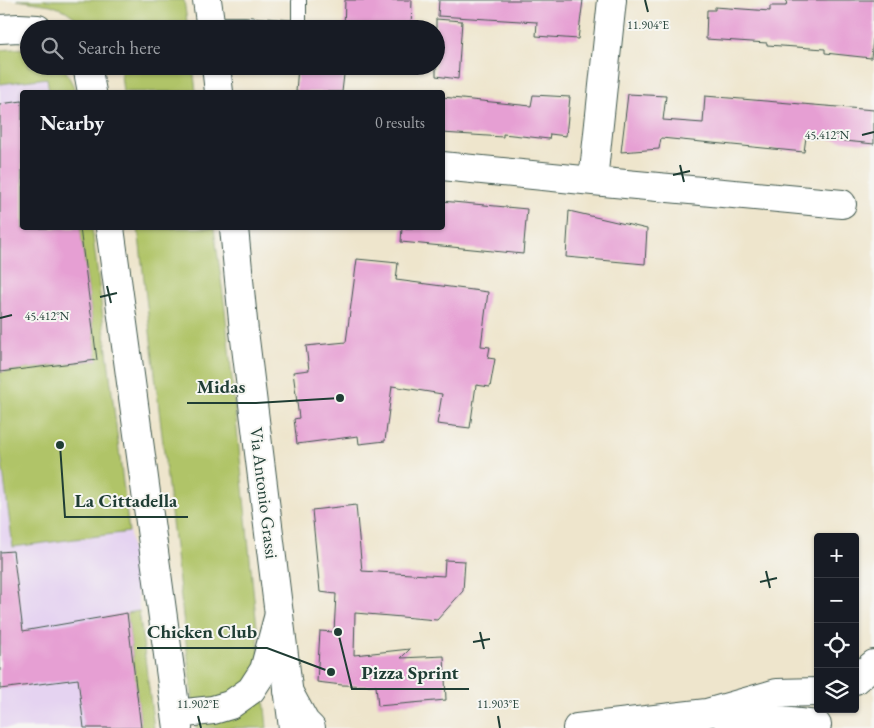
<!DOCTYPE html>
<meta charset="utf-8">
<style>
body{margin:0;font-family:"EB Garamond",serif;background:#20242c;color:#f1f3f6}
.controls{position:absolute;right:15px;bottom:15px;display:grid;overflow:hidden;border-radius:5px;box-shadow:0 1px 4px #0004}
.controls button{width:45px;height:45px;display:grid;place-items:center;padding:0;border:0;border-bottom:1px solid #363941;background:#171b24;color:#f1f3f6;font:25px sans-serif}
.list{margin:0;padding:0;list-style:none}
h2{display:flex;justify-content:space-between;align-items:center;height:65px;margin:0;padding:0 20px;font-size:21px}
h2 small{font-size:16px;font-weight:400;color:#9ea1a6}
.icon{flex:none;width:28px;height:28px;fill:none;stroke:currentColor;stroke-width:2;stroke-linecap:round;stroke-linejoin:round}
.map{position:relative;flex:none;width:874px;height:728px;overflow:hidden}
.search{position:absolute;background:#171b24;box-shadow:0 1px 4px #0004;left:20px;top:20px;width:425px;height:55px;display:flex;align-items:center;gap:12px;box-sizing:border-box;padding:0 18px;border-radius:28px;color:#9ea1a6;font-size:19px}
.panel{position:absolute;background:#171b24;box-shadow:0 1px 4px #0004;left:20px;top:90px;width:425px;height:140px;border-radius:5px}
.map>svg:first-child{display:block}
.built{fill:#e5d3f1}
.green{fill:#b0c467;stroke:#68804e}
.building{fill:#e69fd3}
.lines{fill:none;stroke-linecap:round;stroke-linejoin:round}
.lane-casing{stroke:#3e564b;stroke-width:16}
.street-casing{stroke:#3e564b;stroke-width:30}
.secondary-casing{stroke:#3e564b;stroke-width:30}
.lane{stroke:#fff;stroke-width:14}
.street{stroke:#fff;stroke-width:28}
.secondary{stroke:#fff;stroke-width:28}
.ticks{fill:none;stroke:#1f3d34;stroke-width:2}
.labels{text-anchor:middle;stroke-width:4;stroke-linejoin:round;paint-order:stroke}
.street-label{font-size:18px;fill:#1f3d34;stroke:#f6f6f2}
.ticks-label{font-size:12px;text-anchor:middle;fill:#1f3d34;stroke:#f6f6f2;stroke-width:4;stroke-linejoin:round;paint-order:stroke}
.leader{fill:none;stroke:#1f3d34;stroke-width:2}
.callout-dot{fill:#1f3d34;stroke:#f6f6f2;stroke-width:2}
.callout-label{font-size:19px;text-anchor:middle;font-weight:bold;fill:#1f3d34;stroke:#f6f6f2;stroke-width:4;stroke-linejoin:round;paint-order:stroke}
</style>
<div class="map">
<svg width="874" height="728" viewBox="0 0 874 728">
<rect width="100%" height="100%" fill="#f6f6f2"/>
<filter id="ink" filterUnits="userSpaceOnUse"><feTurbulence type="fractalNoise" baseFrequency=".02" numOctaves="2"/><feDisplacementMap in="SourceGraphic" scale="10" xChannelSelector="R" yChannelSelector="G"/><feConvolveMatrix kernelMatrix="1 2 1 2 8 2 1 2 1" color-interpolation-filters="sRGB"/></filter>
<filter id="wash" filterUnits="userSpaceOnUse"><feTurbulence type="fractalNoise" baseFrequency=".0096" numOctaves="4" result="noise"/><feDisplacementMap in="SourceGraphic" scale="20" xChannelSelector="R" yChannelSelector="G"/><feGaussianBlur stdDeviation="1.12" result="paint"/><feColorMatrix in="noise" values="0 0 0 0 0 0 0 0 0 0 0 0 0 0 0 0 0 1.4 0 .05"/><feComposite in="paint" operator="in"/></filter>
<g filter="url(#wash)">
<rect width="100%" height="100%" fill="#eee5cc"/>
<!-- built -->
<path class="built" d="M26,48L29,49V66H63L73,85L75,92H22V228H92L154,728H0V51Z"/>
<!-- green -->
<path class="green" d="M17,0H184L188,29H91L66,11L51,5Z
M26,48L29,49V66H63L73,85L75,92H49L47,78L0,84V50Z
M120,66H193L196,92H123Z
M80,228H92L129,532L13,547L0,448V372L97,360Z
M138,228H214L225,309L267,728H196Z
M139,611L154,728H141L127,613Z"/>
<g id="blocks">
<!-- building -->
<path class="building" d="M345,0H412L411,29H344Z
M439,0H583L578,39L536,36L537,22L438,16Z
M787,0H874V30L871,58L825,53V49L767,45V43L706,39L707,10H715V7L770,11V6H786Z
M436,19L462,21L458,79L436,76Z
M298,66H345L342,92H296Z
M628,94L666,96L663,120L703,123L705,96L874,110V144L806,137L804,152L661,138L659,149L621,152Z
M533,95L570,97L566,136L550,134L549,139L503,134V137L442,133V97L531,106Z
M22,101V228H80L97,360L0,372V104Z
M442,201L527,209L523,254L401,242L402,228H442Z
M569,211L647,229L645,264L566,257Z
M357,259L398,263L396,280L488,292L481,346L490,347L488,358L495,359L490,387L476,385L470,428L437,424L442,394L392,386L385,441L359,444L358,436L297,444L294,419L299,418L293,372L309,370L306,346L346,342Z
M356,505L362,571L444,576L445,560L465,561L463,591L437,620L355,613L354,655L410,649L401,658L444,656L446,700L378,706L376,686L342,685L317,682L320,631L334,632L336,594L320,592L312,510Z
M13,551L23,631L127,613L141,728H84L78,679L0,689V552Z"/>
</g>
</g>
<g filter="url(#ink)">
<use href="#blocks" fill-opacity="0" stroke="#3e564b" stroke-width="1"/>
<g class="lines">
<!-- lane casing -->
<g class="lane-casing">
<path id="lane" d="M210,24H244L299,28V0"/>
</g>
<!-- street casing -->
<g class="street-casing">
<path id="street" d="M0,29L19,28L38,29
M87,66L92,92
M442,166L593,181L842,204
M593,181L612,0
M110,228L178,728
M855,680L874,664
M288,691L305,722L311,728
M176,714L213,710L230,705L251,690L264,670L279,614
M721,714L817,725
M577,728L707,713L777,693L818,692"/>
</g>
<!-- secondary casing -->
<g class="secondary-casing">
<path id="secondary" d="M207,0L211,29
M216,66L219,92
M234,228L244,331L293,728"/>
</g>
<!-- lane -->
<use href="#lane" class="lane"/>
<!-- street -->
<use href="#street" class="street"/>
<!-- secondary -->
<use href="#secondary" class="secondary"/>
</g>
</g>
<!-- ticks -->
<path class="ticks" d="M645,0L648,12M862,135L874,132M680,165L684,182M673,175L690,171M107,286L111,303M100,297L117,293M0,318L12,315M766,571L770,588M760,582L777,578M480,632L484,649M473,642L490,639M198,716L201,728M498,716L500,728"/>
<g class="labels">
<!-- street labels -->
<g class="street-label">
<text transform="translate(264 493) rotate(83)" y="6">Via Antonio Grassi</text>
</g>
</g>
<g class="ticks-label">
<text x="648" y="29">11.904°E</text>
<text x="827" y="139">45.412°N</text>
<text x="47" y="320">45.412°N</text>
<text x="198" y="708">11.902°E</text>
<text x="498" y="708">11.903°E</text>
</g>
<!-- callouts -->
<path class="leader" d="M340 398L256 403H187M60 445L65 517H188M331 672L267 648H137M338 632L352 689H469"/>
<g class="callout-dot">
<circle cx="340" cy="398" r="5"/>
<circle cx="60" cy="445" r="5"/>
<circle cx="331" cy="672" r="5"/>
<circle cx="338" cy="632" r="5"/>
</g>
<g class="callout-label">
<text x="221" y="393">Midas</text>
<text x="126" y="507">La Cittadella</text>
<text x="202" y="638">Chicken Club</text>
<text x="410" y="679">Pizza Sprint</text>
</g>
</svg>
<div class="controls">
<button>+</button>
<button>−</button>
<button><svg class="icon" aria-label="locate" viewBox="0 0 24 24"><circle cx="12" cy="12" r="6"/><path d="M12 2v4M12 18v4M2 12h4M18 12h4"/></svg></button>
<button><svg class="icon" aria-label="layers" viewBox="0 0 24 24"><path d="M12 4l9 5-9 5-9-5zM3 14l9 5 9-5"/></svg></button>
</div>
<div class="search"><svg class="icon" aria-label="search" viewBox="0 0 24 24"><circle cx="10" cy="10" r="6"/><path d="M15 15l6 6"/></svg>Search here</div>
<section class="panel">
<h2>Nearby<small>0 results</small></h2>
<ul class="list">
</ul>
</section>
</div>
